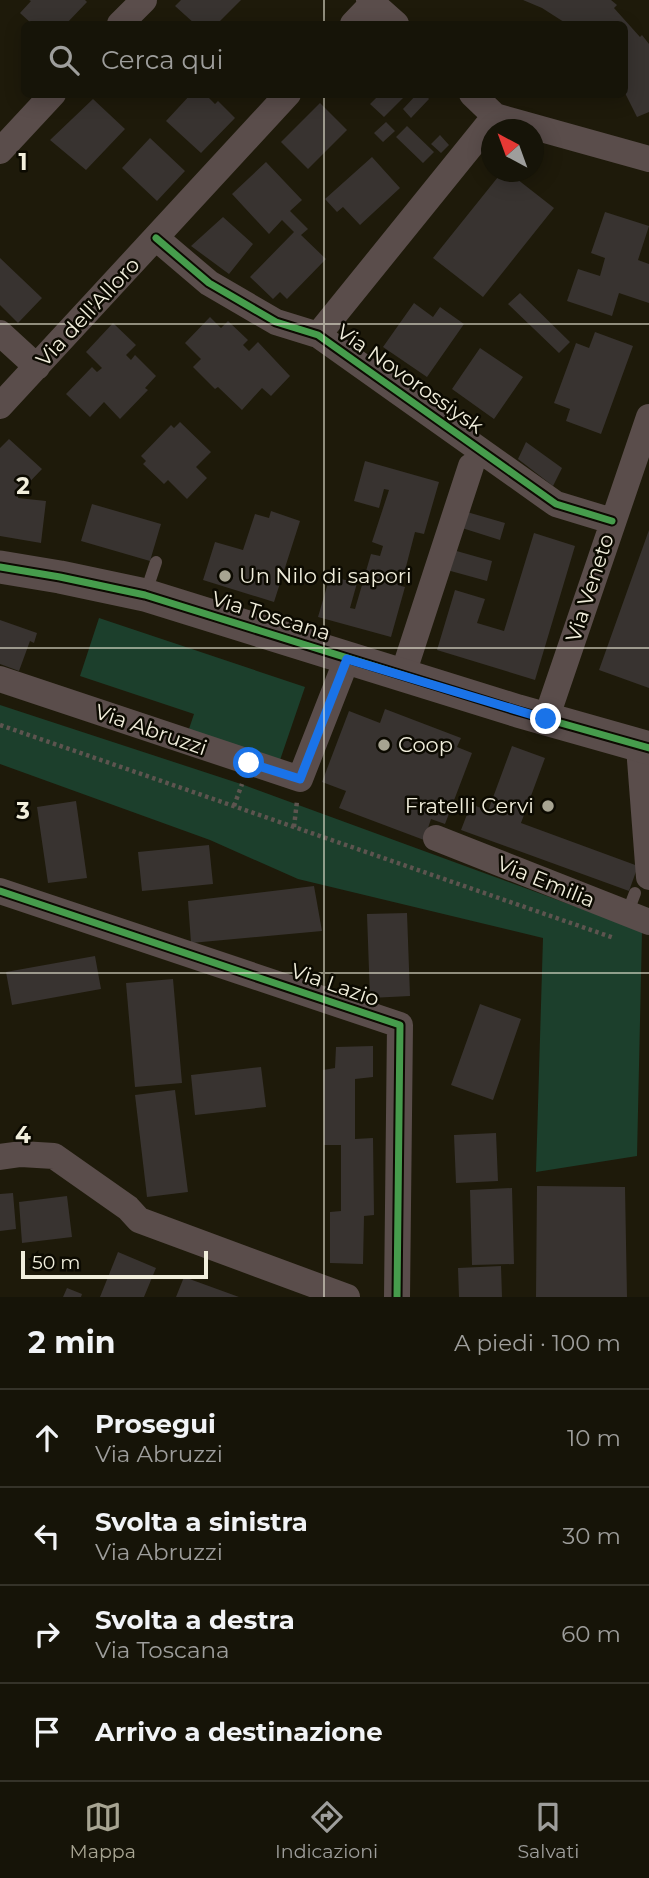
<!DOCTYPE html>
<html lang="it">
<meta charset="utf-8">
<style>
body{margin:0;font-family:Montserrat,sans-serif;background:#232116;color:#f1f3f6}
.compass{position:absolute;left:481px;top:119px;width:63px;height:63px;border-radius:50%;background:#161408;box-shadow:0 4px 18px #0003;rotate:319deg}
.scale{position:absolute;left:21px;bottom:18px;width:187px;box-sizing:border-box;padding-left:7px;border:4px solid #f1eedc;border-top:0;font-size:19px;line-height:24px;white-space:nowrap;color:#f1eedc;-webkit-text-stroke:5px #0c0a01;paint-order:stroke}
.stop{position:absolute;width:21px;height:21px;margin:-16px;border:5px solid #1a73e8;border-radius:50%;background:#fff}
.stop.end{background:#1a73e8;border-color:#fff;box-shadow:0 2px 7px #0008}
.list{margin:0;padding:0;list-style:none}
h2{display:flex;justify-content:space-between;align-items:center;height:91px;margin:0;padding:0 28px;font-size:30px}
h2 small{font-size:23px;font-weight:400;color:#9e9e9c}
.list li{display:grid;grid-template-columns:46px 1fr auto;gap:21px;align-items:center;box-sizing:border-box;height:98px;padding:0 28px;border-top:2px solid #353329}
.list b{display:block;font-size:26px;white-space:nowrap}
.list p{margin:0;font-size:23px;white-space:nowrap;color:#9e9e9c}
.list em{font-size:23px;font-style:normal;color:#9e9e9c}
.icon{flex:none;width:38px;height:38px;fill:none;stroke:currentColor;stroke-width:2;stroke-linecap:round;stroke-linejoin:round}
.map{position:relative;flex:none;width:649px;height:1297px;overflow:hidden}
.search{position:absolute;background:#161408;box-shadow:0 4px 18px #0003;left:21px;right:21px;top:21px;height:77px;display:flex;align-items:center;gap:18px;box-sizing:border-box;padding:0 24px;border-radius:10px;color:#9e9e9c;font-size:26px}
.sheet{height:483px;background:#161408}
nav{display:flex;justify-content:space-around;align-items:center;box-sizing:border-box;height:98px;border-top:2px solid #353329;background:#161408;font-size:19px;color:#9e9e9c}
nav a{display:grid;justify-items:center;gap:4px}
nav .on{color:#a7a492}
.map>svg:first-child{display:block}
.green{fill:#1c3f2c}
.building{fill:#383330}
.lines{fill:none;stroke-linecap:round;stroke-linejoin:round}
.path{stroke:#5d544f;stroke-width:4.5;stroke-dasharray:3.5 3.5;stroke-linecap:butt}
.service{stroke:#5a4d4b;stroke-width:12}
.minor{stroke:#5a4d4b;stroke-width:26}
.tertiary{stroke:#5a4d4b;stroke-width:33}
.cycleway-casing{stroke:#0c0a01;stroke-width:11}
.cycleway{stroke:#469c4c;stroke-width:7}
.route{stroke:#1a73e8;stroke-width:9}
.grid{fill:none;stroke:#f1eedc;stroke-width:2;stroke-opacity:0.55}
.poi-dot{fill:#a7a492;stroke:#0c0a01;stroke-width:2.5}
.labels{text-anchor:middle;stroke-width:5;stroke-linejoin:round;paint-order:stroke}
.street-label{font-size:21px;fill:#f1eedc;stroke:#0c0a01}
.poi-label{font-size:21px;fill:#f1eedc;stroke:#0c0a01;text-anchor:start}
.grid-label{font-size:23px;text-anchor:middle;font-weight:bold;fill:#f1eedc;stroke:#0c0a01;stroke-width:5;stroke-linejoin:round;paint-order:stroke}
</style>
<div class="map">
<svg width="649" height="1297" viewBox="0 0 649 1297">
<rect width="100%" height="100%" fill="#1e1a0a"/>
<!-- green -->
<path class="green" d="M99,618L305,687L279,763L188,732L194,714L80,676Z
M0,705L244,785L642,931L637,1156L536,1172L543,938L298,879L210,840L0,764Z"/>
<!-- building -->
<path class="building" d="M29,0H85L87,2L66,24H32L20,13L31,1Z
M181,0H241L217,24H195L175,6Z
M523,0H611L617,5L614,8L640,37L642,35L649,44V112L637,117L624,91V24H567L542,8Z
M191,94H205L215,104L218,101L235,118L201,153L166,121Z
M380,94H407L384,117L370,104Z
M417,94H425L429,99L411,118L403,109Z
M93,99L125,129L86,170L50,140Z
M320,103L347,130L308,169L281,142Z
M386,122L395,131L383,142L374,133Z
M407,126L434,152L423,163L396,137Z
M440,135L449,145L441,153L431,144Z
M150,138L185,171L157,201L122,168Z
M372,157L400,188L360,225L343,207L337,212L325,199Z
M266,162L302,200L290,211L308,229L301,235L326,259L287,299L280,292L273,299L250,277L294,232L282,220L269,234L232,194Z
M502,172H508L554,208L483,297L433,258Z
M605,212L649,226L638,260L649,264V303L619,293L612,316L567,301L578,269L600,276L605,258L591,253Z
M223,217L253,244L229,274L191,246Z
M0,258L42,298L18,323L0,305Z
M520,293L570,342L559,353L508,304Z
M414,303L433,317L440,307L464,324L427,377L383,347Z
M210,317L221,328L228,321L248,340L243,345L249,351L258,342L290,376L271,396L262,388L242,410L218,387L215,389L193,367L201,359L185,343Z
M113,323L136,345L126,355L131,360L135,355L156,376L145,388L148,390L120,419L104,402L90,417L66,394L92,367L97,372L102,368L86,352Z
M595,332L633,346L601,434L566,421L570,409L554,403L576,343L589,348Z
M480,348L523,377L494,419L452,389Z
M180,422L211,452L196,467L207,478L187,499L168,480L164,484L143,464L146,461L141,456L171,425L174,428Z
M9,439L42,469L19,493L18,498L46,501L41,543L0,536V448Z
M526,442L562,468L553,486L518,459Z
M365,461L439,482L424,534L415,532L401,586L405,587L391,637L318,617L330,576L357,583L350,608L355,609L371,554L380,556L383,546L372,542L389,490L384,489L379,508L354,501Z
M92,504L161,524L150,561L81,541Z
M271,511L300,521L274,602L203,580L215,542L243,550L255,514L269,518Z
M467,512L505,523L500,540L462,528Z
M649,530V688L599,670Z
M534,533L575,546L535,680L437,650L455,590L485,599L477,623L504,631Z
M453,550L492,561L487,581L447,570Z
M0,620L37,633L34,643L30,641L19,671L0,664Z
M385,709L461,738L457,747L472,753L445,824L431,819L424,840L339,808L346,791L322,782L349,711L380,723Z
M512,746L545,758L521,823L638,866L629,891L461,830L471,804L488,811Z
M76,801L87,878L48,883L37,807Z
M209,845L213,884L142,891L138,852Z
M314,886L322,931L191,943L188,901Z
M407,913L410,996L370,998L367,914Z
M95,956L101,989L12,1005L6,972Z
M173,979L182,1083L135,1087L126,983Z
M480,1004L521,1019L493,1100L451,1085Z
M373,1046V1077L355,1079V1139L373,1138L374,1215L364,1216L363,1264L330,1263V1212L341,1211V1145H324L323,1070L335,1068L336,1047Z
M261,1067L266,1107L195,1115L191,1075Z
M175,1090L188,1192L147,1197L135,1095Z
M496,1133L498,1181L456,1183L454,1135Z
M537,1186L625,1187L627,1297H536Z
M512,1188L514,1264L472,1265L470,1190Z
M13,1193L16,1229L0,1231V1194Z
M67,1196L72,1237L22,1243L19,1202Z
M118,1252L156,1268L144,1297H100Z
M501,1266L502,1297H459L458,1268Z
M184,1277L239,1297H176Z
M67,1288L82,1294L81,1297H63Z"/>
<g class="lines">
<!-- path -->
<path class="path" d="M0,725L614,938
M234,806L242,784
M294,827L297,801"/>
<!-- service -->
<path class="service" d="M145,595L156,562
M627,914L635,893"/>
<!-- minor -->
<path class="minor" d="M369,0L396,24
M120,24L144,0
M353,24L373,3
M472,94L495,116L649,159
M0,151L53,94
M156,238L209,283L276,322L318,335L556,504L612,521
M0,333L37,367
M318,335L495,116
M0,406L288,94
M403,674L471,466
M0,679L300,779L347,659
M546,719L649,417
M639,747L649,877
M436,838L649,922
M0,891L400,1025L397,1297
M0,1157L21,1154L54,1156L128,1208L139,1220L347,1297"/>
<!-- tertiary -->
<path class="tertiary" d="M0,567L60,577L145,595L518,711L649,748"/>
<!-- cycleway casing -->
<g class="cycleway-casing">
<path id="cycleway" d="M156,238L209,283L276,322L318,335L556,504L612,521
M0,567L60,577L145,595L518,711L649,748
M0,891L400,1025L397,1297"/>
</g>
<!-- cycleway -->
<use href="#cycleway" class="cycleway"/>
</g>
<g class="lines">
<!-- route -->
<path class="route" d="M249,763L300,779L347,659L546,719"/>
</g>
<!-- grid -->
<path class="grid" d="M324,0V24M324,94V1297M0,324H649M0,648H649M0,973H649"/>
<!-- markers -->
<g class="poi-dot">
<circle cx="225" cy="576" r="7"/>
<circle cx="384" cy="745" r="7"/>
<circle cx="548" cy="806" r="7"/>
</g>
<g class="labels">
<!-- street labels -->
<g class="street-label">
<text transform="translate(88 312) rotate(-47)" y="7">Via dell'Alloro</text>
<text transform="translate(410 379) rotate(35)" y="7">Via Novorossiysk</text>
<text transform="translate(590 588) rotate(-72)" y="7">Via Veneto</text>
<text transform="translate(271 616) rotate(17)" y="7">Via Toscana</text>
<text transform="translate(151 730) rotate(19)" y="7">Via Abruzzi</text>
<text transform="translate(546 882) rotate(22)" y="7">Via Emilia</text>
<text transform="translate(335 985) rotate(19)" y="7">Via Lazio</text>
</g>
<!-- poi labels -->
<g class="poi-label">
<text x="239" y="583">Un Nilo di sapori</text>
<text x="398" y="752">Coop</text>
<text x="534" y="813" text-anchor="end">Fratelli Cervi</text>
</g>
</g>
<g class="grid-label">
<text x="23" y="170">1</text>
<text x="23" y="494">2</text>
<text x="23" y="819">3</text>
<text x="23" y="1143">4</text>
</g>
</svg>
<svg class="compass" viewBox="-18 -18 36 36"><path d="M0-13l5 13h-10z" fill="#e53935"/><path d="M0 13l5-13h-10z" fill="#9e9e9c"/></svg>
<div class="scale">50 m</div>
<div class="stop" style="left:249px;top:763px"></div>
<div class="stop end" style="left:546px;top:719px"></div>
<div class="search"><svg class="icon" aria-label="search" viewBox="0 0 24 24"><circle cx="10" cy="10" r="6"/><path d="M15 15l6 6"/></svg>Cerca qui</div>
</div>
<section class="sheet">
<h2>2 min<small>A piedi · 100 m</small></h2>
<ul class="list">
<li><svg class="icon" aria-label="ahead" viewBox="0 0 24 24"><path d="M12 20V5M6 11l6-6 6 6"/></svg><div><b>Prosegui</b><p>Via Abruzzi</p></div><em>10 m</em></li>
<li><svg class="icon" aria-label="left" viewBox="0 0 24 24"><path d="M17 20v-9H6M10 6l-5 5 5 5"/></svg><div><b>Svolta a sinistra</b><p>Via Abruzzi</p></div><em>30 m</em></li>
<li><svg class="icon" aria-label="right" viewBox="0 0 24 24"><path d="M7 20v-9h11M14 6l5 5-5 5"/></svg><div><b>Svolta a destra</b><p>Via Toscana</p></div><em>60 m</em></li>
<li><svg class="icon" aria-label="arrive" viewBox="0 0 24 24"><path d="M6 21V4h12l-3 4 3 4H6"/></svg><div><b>Arrivo a destinazione</b></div></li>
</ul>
</section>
<nav>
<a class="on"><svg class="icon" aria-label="map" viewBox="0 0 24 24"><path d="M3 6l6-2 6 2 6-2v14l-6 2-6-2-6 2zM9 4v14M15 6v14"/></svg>Mappa</a>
<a><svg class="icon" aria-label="directions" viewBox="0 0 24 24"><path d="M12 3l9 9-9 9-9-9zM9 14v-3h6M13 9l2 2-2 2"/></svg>Indicazioni</a>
<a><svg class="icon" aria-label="saved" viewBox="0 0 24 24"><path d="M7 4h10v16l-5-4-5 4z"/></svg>Salvati</a>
</nav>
